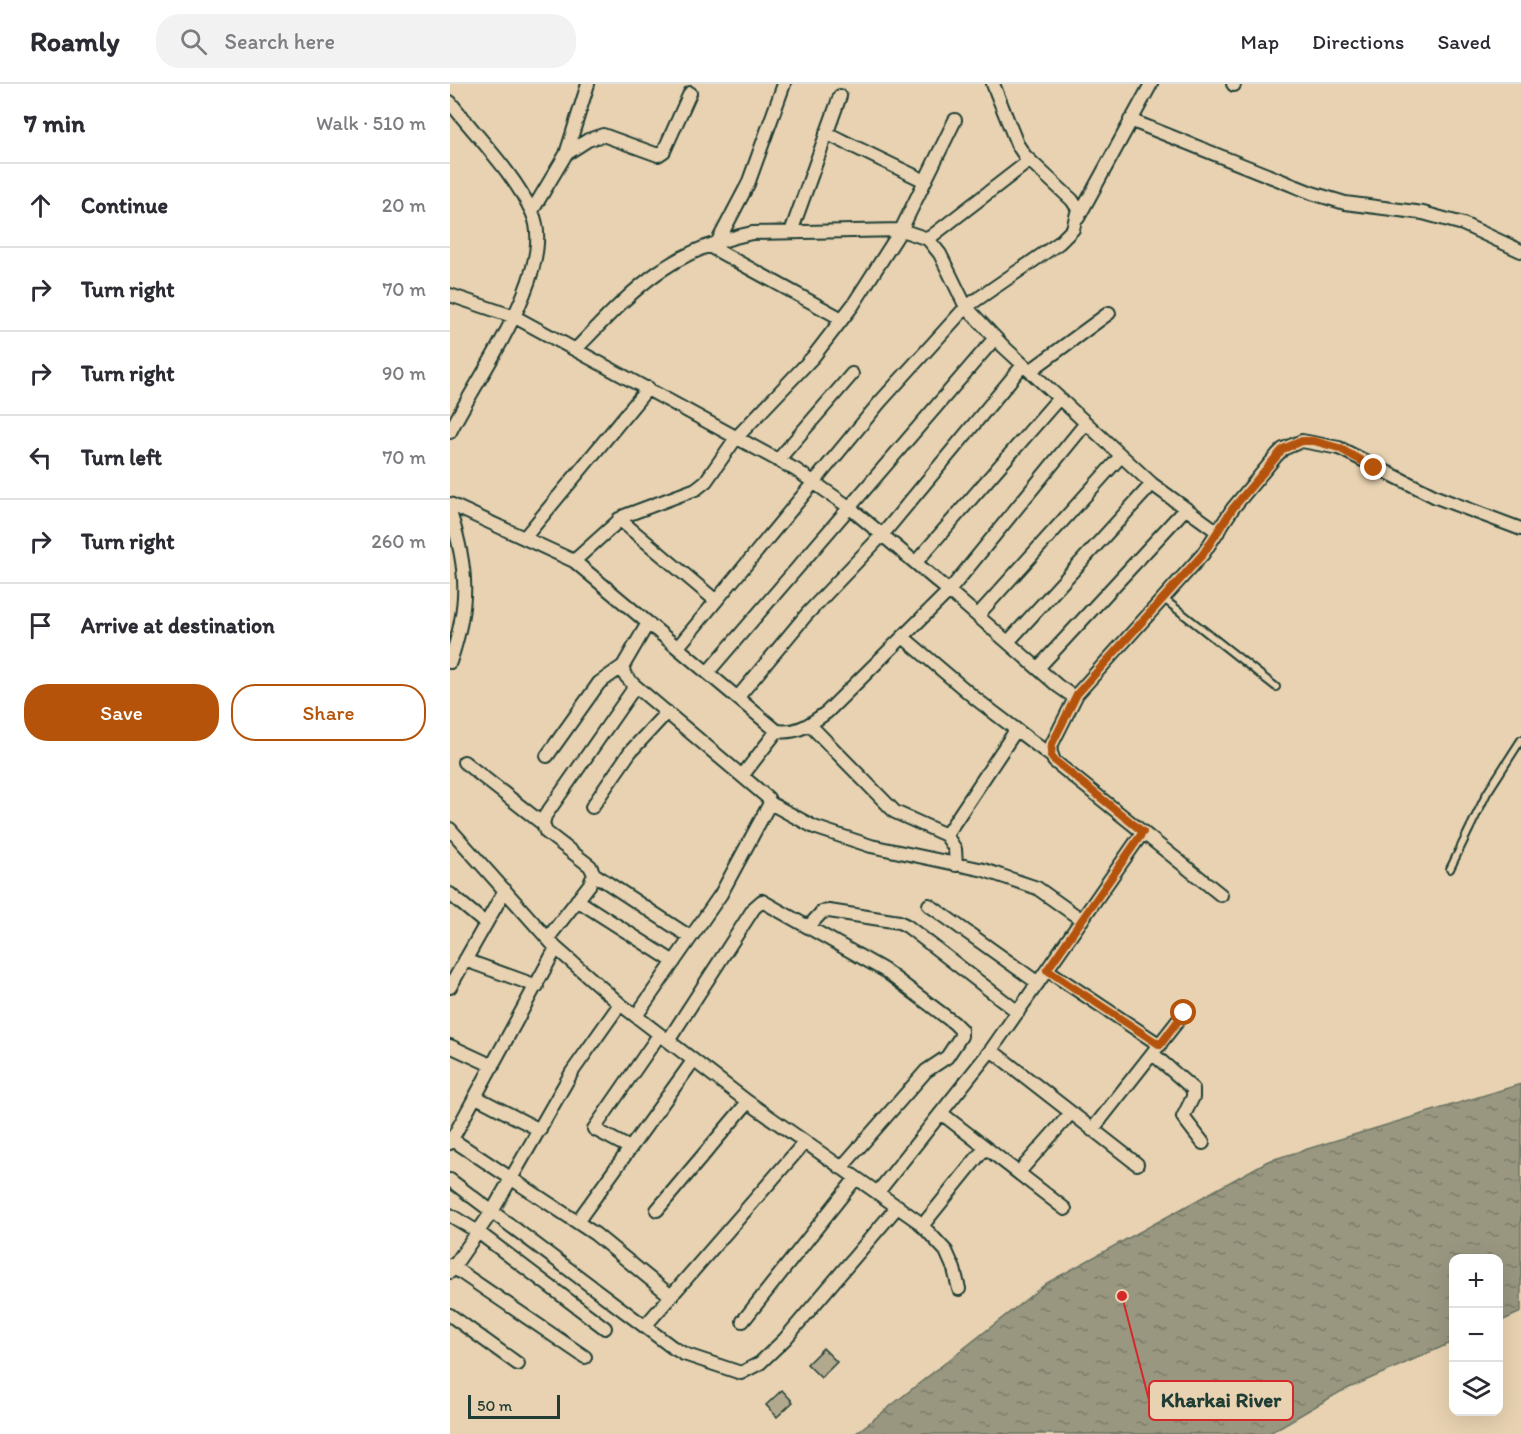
<!DOCTYPE html>
<meta charset="utf-8">
<style>
body{margin:0;font-family:Itim,sans-serif;background:#f2f2f3;color:#2b2b33}
.controls{position:absolute;right:18px;bottom:18px;display:grid;overflow:hidden;border-radius:12px;box-shadow:0 6px 24px #0002}
.controls button{width:54px;height:54px;display:grid;place-items:center;padding:0;border:0;border-bottom:2px solid #e1e1e2;background:#fff;color:#2b2b33;font:30px sans-serif}
.scale{position:absolute;left:18px;bottom:15px;width:92px;box-sizing:border-box;padding-left:6px;border:3px solid #1f3d34;border-top:0;font-size:16px;line-height:21px;white-space:nowrap;color:#1f3d34;-webkit-text-stroke:4px #e8d2b1;paint-order:stroke}
.stop{position:absolute;width:18px;height:18px;margin:-14px;border:4px solid #b45309;border-radius:50%;background:#fff}
.stop.end{background:#b45309;border-color:#fff;box-shadow:0 2px 6px #0008}
.list{margin:0;padding:0;list-style:none}
h2{display:flex;justify-content:space-between;align-items:center;height:78px;margin:0;padding:0 24px;font-size:26px}
h2 small{font-size:20px;font-weight:400;color:#7c7c81}
.list li{display:grid;grid-template-columns:39px 1fr auto;gap:18px;align-items:center;box-sizing:border-box;height:84px;padding:0 24px;border-top:2px solid #e1e1e2}
.list b{display:block;font-size:22px;white-space:nowrap}
.list em{font-size:20px;font-style:normal;color:#7c7c81}
.actions{display:flex;gap:12px;padding:18px 24px}
.actions a{flex:1;padding:14px 0;border:2px solid #b45309;border-radius:24px;text-align:center;font-size:21px;color:#b45309}
.actions .main{background:#b45309;color:#fff}
.icon{flex:none;width:33px;height:33px;fill:none;stroke:currentColor;stroke-width:2;stroke-linecap:round;stroke-linejoin:round}
.map{position:relative;flex:none;width:1071px;height:1350px;overflow:hidden}
header{display:flex;align-items:center;gap:36px;box-sizing:border-box;height:84px;padding:0 30px;background:#fff;border-bottom:2px solid #e1e1e2}
header strong{font-size:28px}
nav{display:flex;gap:33px;margin-inline-start:auto;font-size:21px}
.search{width:420px;height:54px;background:#f2f2f3;display:flex;align-items:center;gap:15px;box-sizing:border-box;padding:0 21px;border-radius:24px;color:#7c7c81;font-size:22px}
main{display:flex}
aside{flex:1;background:#fff}
.map>svg:first-child{display:block}
.water{fill:url(#water-ripples);stroke:#687362;stroke-width:1.5}
.building{fill:#b1a88e;stroke:#1f3d34;stroke-width:1.5}
.lines{fill:none;stroke-linecap:round;stroke-linejoin:round}
.lane-casing{stroke:#1f3d34;stroke-width:10}
.street-casing{stroke:#1f3d34;stroke-width:16}
.lane{stroke:#e8d2b1;stroke-width:6}
.street{stroke:#e8d2b1;stroke-width:12}
.route{stroke:#b45309;stroke-width:8}
.leader{fill:none;stroke:#d62828;stroke-width:2}
.callout-dot{fill:#d62828;stroke:#e8d2b1;stroke-width:2}
.callout{fill:#e8d2b1;stroke:#d62828;stroke-width:2}
.callout-label{font-size:21px;text-anchor:middle;font-weight:bold;fill:#1f3d34}
</style>
<header>
<strong>Roamly</strong>
<div class="search"><svg class="icon" aria-label="search" viewBox="0 0 24 24"><circle cx="10" cy="10" r="6"/><path d="M15 15l6 6"/></svg>Search here</div>
<nav><a>Map</a><a>Directions</a><a>Saved</a></nav>
</header>
<main>
<aside>
<h2>7 min<small>Walk · 510 m</small></h2>
<ul class="list">
<li><svg class="icon" aria-label="ahead" viewBox="0 0 24 24"><path d="M12 20V5M6 11l6-6 6 6"/></svg><div><b>Continue</b></div><em>20 m</em></li>
<li><svg class="icon" aria-label="right" viewBox="0 0 24 24"><path d="M7 20v-9h11M14 6l5 5-5 5"/></svg><div><b>Turn right</b></div><em>70 m</em></li>
<li><svg class="icon" aria-label="right" viewBox="0 0 24 24"><path d="M7 20v-9h11M14 6l5 5-5 5"/></svg><div><b>Turn right</b></div><em>90 m</em></li>
<li><svg class="icon" aria-label="left" viewBox="0 0 24 24"><path d="M17 20v-9H6M10 6l-5 5 5 5"/></svg><div><b>Turn left</b></div><em>70 m</em></li>
<li><svg class="icon" aria-label="right" viewBox="0 0 24 24"><path d="M7 20v-9h11M14 6l5 5-5 5"/></svg><div><b>Turn right</b></div><em>260 m</em></li>
<li><svg class="icon" aria-label="arrive" viewBox="0 0 24 24"><path d="M6 21V4h12l-3 4 3 4H6"/></svg><div><b>Arrive at destination</b></div></li>
</ul>
<div class="actions"><a class="main">Save</a><a>Share</a></div>
</aside>
<div class="map">
<svg width="1071" height="1350" viewBox="0 0 1071 1350">
<defs>
<pattern id="water-ripples" width="26" height="14" patternUnits="userSpaceOnUse" patternTransform="scale(1.5)"><rect width="26" height="14" fill="#999780"/><path d="M2 4q2-2 4 0t4 0M15 11q2-2 4 0t4 0" fill="none" stroke="#7c7c6a"/></pattern>
</defs>
<rect width="100%" height="100%" fill="#e8d2b1"/>
<filter id="ink" filterUnits="userSpaceOnUse"><feTurbulence type="fractalNoise" baseFrequency=".0167" numOctaves="2"/><feDisplacementMap in="SourceGraphic" scale="12" xChannelSelector="R" yChannelSelector="G"/><feConvolveMatrix kernelMatrix="1 2 1 2 8 2 1 2 1" color-interpolation-filters="sRGB"/></filter>
<g filter="url(#ink)">
<!-- water -->
<path class="water" d="M1071,1000V1228L1049,1238L1048,1174H1004L1003,1258L890,1308L818,1350H405L597,1199L818,1077Z"/>
<!-- building -->
<path class="building" d="M373,1264L387,1278L371,1294L357,1280Z
M332,1306L343,1318L327,1333L316,1321Z"/>
<g class="lines">
<!-- lane casing -->
<g class="lane-casing">
<path id="lane" d="M714,515L826,603
M1000,785L1037,709L1071,656"/>
</g>
<!-- street casing -->
<g class="street-casing">
<path id="street" d="M783,0L784,1
M0,18C27,53 63,88 82,128C109,184 25,296 0,348
M680,36L862,109L895,119L973,129L1013,140L1071,167
M376,49L475,97
M116,70L138,56L153,51L208,71L214,67L240,9
M82,127L116,70L138,0
M628,134L701,0
M341,148L390,12
M478,155L579,77
M267,159L298,100L334,0
M259,162L392,235
M0,211L65,233L346,386L399,423L499,507L636,339
M126,265C184,205 217,167 302,149L451,146L478,155L490,170L516,223L554,263L702,400L768,448
M580,287L659,229
M328,376L402,290
M0,420L124,477L327,647C347,650 361,640 377,628L499,507L608,602L621,611L627,610L753,470L783,424L827,371L833,365L852,357L889,364L986,413L1071,445
M0,428C18,485 20,519 0,578
M169,435L265,516
M75,453L198,304
M124,477L174,432L246,405L256,397L286,354L363,273L403,221L451,146L505,36
M466,478L609,314
M528,531L671,372
M453,553L526,615L601,672
M558,558L702,400
M228,563L430,318L516,223L609,159L623,145L628,125L622,116L575,72L567,60L543,0
M588,584L735,425
M258,588L545,254
M183,600L318,714L320,719L271,810L186,932
M627,610L602,660L600,666L604,677L771,811
M288,613L357,530L433,450L573,281
M360,641L445,728L496,751L505,765L506,781
M97,672L149,599L173,582
M14,678L93,740
M292,692L327,647
M320,719L364,743L421,762L534,786L587,804L632,836
M142,723L180,668L217,628
M0,745L106,864L170,920L298,1018L469,1138L496,1167L504,1185L509,1205
M496,751L566,646
M144,790L240,853
M0,810L36,840
M127,816L224,878
M479,821L588,899
M359,842L372,828L379,827L449,838L457,842L568,928
M98,854L140,800L144,790L140,782L96,748L93,740L95,732L182,607L183,600L174,590L173,582L198,539
M15,876L87,902
M597,886L710,961
M0,903L55,806
M218,957L304,824L312,817L434,886L504,939L511,946V952L497,973L476,987L391,1084
M0,962L43,982
M541,966L687,1080
M703,970L743,1005V1013L733,1033L753,1059
M26,1013L90,1046
M491,1029L615,1125
M642,1046L734,929
M0,1054L145,1150L221,1212
M0,1059L106,864
M180,1064L144,1045L209,951
M569,1088L621,1029
M0,1096L222,1263L234,1270L291,1289L310,1279L335,1255L448,1122
M428,1108L541,966L693,748
M207,1126L298,1018
M0,1131L28,1148L155,1244
M127,1138L243,977
M472,1142L535,1064
M0,1181L135,1273
M0,1188L43,1126L122,988L170,920
M0,1231L68,1280
M293,1237L406,1094
M195,1242L354,1059"/>
</g>
<!-- lane -->
<use href="#lane" class="lane"/>
<!-- street -->
<use href="#street" class="street"/>
</g>
</g>
<g class="lines" filter="url(#ink)">
<!-- route -->
<path class="route" d="M734,929L710,961L597,886L693,748L604,676L601,672L602,660L627,610L753,470L783,424L833,365L852,357H864L889,364L924,384"/>
</g>
<!-- callouts -->
<path class="leader" d="M672 1212L699 1316"/>
<circle class="callout-dot" cx="672" cy="1212" r="6"/>
<rect class="callout" x="699" y="1297" width="144" height="39" rx="6"/>
<g class="callout-label">
<text x="771" y="1323">Kharkai River</text>
</g>
</svg>
<div class="controls">
<button>+</button>
<button>−</button>
<button><svg class="icon" aria-label="layers" viewBox="0 0 24 24"><path d="M12 4l9 5-9 5-9-5zM3 14l9 5 9-5"/></svg></button>
</div>
<div class="scale">50 m</div>
<div class="stop" style="left:734px;top:929px"></div>
<div class="stop end" style="left:924px;top:384px"></div>
</div>
</main>
